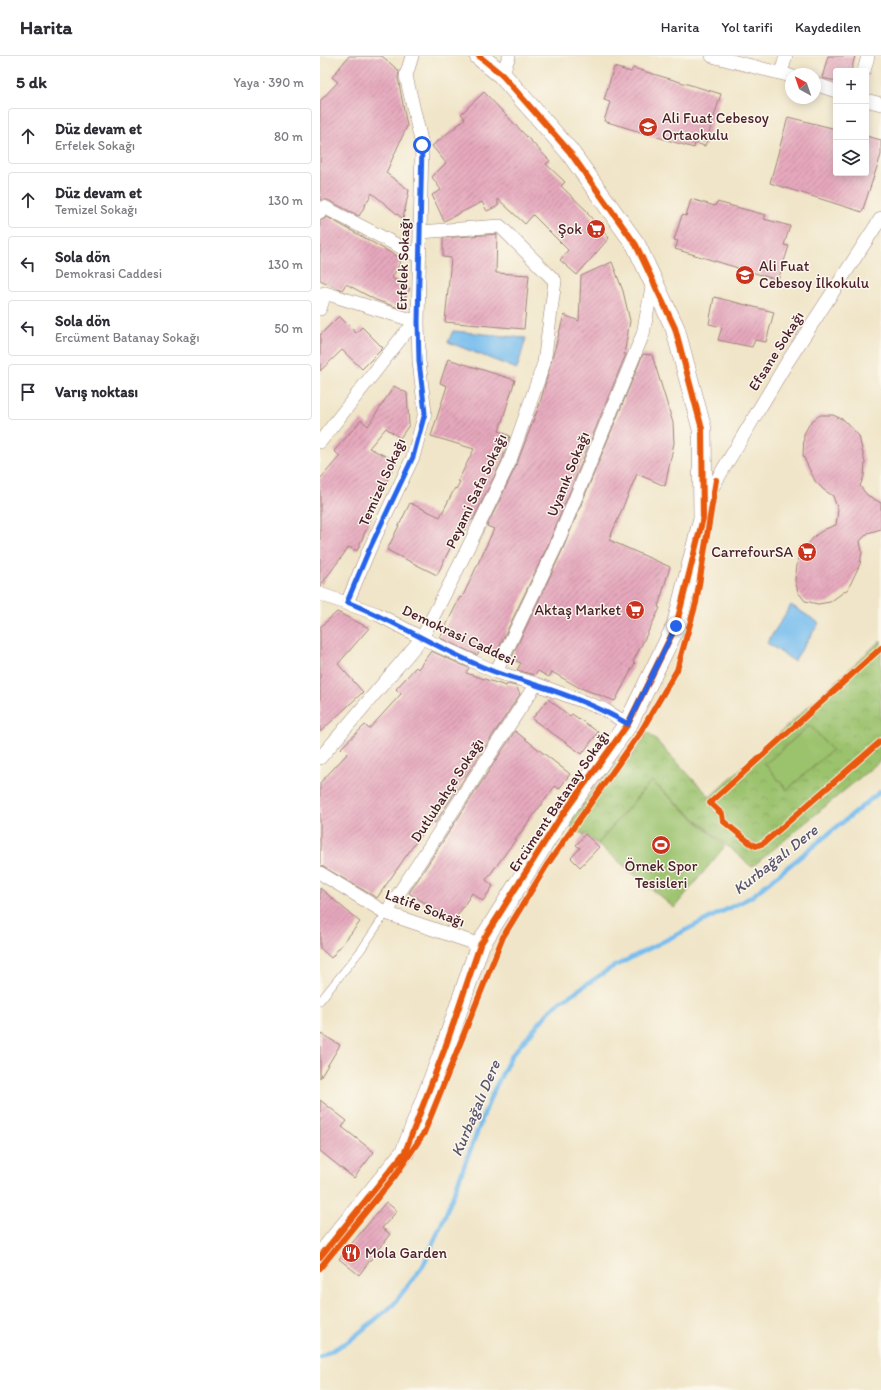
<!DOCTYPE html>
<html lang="tr">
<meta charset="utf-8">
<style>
body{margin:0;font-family:Itim,sans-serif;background:#f7f7f7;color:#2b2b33}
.controls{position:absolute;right:12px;top:12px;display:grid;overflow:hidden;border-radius:4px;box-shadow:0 2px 10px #0003}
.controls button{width:36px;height:36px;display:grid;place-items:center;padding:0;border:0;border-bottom:1px solid #e1e1e2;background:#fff;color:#2b2b33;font:20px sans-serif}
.compass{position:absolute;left:465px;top:12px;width:36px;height:36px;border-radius:50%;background:#fff;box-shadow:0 2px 10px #0003;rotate:320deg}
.stop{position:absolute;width:12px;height:12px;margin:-9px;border:3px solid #2563eb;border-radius:50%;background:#fff}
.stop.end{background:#2563eb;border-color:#fff;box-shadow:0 1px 4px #0008}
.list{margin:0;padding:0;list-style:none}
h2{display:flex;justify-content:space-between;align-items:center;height:52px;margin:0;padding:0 16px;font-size:17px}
h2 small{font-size:13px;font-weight:400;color:#7c7c81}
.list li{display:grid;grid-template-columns:26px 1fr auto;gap:12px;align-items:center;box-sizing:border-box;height:56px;margin:0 8px 8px;padding:0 8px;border:1px solid #e1e1e2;border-radius:4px}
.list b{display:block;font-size:15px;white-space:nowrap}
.list p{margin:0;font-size:13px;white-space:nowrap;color:#7c7c81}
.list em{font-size:13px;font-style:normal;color:#7c7c81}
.icon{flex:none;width:22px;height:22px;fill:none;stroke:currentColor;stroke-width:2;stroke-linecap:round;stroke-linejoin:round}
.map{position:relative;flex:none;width:561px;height:1334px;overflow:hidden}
header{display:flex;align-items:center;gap:24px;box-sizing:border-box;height:56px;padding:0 20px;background:#fff;border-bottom:1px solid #e1e1e2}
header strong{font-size:19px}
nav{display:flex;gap:22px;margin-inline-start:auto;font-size:14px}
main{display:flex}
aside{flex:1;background:#fff}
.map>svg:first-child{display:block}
.park{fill:url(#park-crowns);stroke:#72704c}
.pitch{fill:#9bc26d;stroke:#72704c}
.water{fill:#77bdee;stroke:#606e8c}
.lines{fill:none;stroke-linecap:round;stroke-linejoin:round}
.stream{stroke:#77bdee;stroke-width:4.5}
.building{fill:url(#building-hatch)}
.lane-casing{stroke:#9d827a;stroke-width:8}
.street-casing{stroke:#9d827a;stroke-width:14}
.secondary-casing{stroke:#9d827a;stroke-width:20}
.lane{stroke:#fff;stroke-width:7}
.street{stroke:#fff;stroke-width:13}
.secondary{stroke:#fff;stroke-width:19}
.cycleway-casing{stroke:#fbf7ec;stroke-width:8}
.cycleway{stroke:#e8590c;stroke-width:6}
.route{stroke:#2563eb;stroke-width:5}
.labels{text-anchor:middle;stroke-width:3;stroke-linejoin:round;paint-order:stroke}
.poi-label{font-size:15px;fill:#4a1f2b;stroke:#fbf7ec;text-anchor:start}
.street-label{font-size:15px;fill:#4a1f2b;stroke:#fbf7ec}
.water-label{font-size:16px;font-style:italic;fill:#5a566f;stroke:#fbf7ec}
</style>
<header>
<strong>Harita</strong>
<nav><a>Harita</a><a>Yol tarifi</a><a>Kaydedilen</a></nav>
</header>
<main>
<aside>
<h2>5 dk<small>Yaya · 390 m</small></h2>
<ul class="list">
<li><svg class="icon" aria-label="ahead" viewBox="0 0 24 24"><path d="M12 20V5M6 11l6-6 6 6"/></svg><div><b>Düz devam et</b><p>Erfelek Sokağı</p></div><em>80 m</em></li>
<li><svg class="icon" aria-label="ahead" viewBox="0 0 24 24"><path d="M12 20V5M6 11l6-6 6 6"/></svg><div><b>Düz devam et</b><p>Temizel Sokağı</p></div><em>130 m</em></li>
<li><svg class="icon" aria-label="left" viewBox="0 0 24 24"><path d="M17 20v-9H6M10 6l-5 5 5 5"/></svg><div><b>Sola dön</b><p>Demokrasi Caddesi</p></div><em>130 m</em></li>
<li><svg class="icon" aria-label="left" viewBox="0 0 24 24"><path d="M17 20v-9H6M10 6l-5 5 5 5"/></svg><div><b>Sola dön</b><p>Ercüment Batanay Sokağı</p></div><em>50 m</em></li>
<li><svg class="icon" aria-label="arrive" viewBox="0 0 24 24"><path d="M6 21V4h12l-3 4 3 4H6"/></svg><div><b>Varış noktası</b></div></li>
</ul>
</aside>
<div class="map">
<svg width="561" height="1334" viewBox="0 0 561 1334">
<defs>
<pattern id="park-crowns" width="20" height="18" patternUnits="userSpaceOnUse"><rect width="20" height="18" fill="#9bc26d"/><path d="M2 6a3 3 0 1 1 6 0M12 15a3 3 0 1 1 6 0" fill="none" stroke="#87a65f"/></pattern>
<pattern id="building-hatch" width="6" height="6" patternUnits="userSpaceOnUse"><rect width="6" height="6" fill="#e6a8bd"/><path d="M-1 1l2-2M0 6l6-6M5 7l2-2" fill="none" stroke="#bc889a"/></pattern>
</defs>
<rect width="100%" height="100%" fill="#fbf7ec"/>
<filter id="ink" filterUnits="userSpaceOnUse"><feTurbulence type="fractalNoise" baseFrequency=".025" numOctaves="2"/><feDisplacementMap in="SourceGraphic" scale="8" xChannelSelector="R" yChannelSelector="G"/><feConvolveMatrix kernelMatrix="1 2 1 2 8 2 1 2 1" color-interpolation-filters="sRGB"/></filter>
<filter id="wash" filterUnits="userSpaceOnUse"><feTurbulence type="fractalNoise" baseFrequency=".012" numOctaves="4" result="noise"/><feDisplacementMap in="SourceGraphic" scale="16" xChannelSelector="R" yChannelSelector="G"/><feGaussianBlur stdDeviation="0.9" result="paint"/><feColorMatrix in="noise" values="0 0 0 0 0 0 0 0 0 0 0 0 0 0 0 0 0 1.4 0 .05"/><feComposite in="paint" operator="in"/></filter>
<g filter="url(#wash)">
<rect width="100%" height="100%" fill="#f0e5c8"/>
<!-- park -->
<path class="park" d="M561,584V704L432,811L331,725L278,788L248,769L299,699L308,706L328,676L390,741Z"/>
<!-- pitch -->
<path class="pitch" d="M490,669L512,694L467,734L445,708Z
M331,725L405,790L354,852L278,788Z"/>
<!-- water -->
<path class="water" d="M133,275L206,282L197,313L128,286Z
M471,549L499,567L474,605L447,587Z"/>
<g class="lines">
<!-- stream -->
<path class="stream" d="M0,1301L29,1285L73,1249L103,1210L125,1160L171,1040L191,1000L234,950L291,912L431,841L561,735"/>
</g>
<g id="blocks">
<!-- building -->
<path class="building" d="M29,0H62L79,15L78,22L87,70L66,117L89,134L83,163L52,137L39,160L8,144H0V45L18,26L12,21Z
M508,0H535L531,15H516V25L502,22Z
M294,11L311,16L313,12L401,38L385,90L375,87L374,92L284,65L290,46L284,44Z
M164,36L230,105L226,108L245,126L241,130L268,156L267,157L289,182L257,219L240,204L248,194L213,159L205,168L178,143V150L167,155L162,146L124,165L112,139L121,134L112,121L126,107L112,90L145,63L141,58Z
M468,61L516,73V117H546V80L561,84V99L542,156L450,127Z
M371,143L395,150L397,146L446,159L444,163L470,170L464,189L469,190L458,224L355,193L358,185L354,184L362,159L366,160Z
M7,161L82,203L72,222L90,233L79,252L56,244L26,228L22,234L0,224V165Z
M177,178L176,217L209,219L204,273L125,266L131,202L123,201V182Z
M292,206L303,235L310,265L304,298H306L228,489L175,600L161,593L157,599L120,582L140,541L142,542L174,473L167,470L196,410L220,347L244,259L259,265L261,220Z
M394,241L454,256L446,286L435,284L432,291L398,284L402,271L389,268Z
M19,260L36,277L42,271L63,292L42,313L22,294L0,315V279Z
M323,298L332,299L353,367L354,387L345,430L317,418L289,484L350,511L338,551L340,552L313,606L315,607L295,645L258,631L232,616L229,621L218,615L214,619L197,614L201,607L191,603L242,495Z
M128,303L195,324L179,375L190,380L182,404L153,464L150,463L145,474L140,472L117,519L67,494L90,447L120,461L135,432L136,433L140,426L138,425L154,393L111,380L127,330L120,327Z
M74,330L87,337L89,369L80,382L66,372L49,392L76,405L50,461L51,462L37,495L29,491L0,530V423L20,400L14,395L41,364L48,370Z
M500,359H513L524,364L539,380L545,407L544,420L540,430L547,439L561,447V473L548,477L540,485L542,496L540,508L528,533L510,546L498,548L485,545L478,536L475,524L478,502L486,490L495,480L505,473L516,469L518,454L513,440L504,434L495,425L483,400L484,378L490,367Z
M17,556L49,572L18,608L43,636L0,676V571Z
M111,595L149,612L146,617L186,630L187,628L196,630L200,638L115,767L111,764L57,842L0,809V727L27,698L21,692L45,669L49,673L81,638L76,633L96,611L98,613Z
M228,643L250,660L252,658L278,676L262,698L212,663Z
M195,675L250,718L239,733L235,730L166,824L173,830L163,845L152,837L134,865L89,837Z
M265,778L279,791L260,811L251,802L260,792L256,789Z
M0,832L40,866L11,902L0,892Z
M0,977L20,989L0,1022Z
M0,1044L27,1065L22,1071L54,1096L34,1122L0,1095Z
M66,1146L77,1155L62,1172L70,1178L39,1219L19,1203Z"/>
</g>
</g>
<g filter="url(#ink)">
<use href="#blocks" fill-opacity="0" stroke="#9d827a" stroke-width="1"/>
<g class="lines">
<!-- lane casing -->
<g class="lane-casing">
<path id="lane" d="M0,945L41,894L66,857"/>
</g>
<!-- street casing -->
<g class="street-casing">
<path id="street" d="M392,0L471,20
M544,15L548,0
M461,17L466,0
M182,19L189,0
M495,28L516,35
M546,44L561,48
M0,157L4,151L100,201
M0,238L5,237L98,266L99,305L105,357L93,401L49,494L27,547
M0,253L5,237
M0,386L85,277L98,266L102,89L86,20L92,0
M383,447L466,308L561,162
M0,538L57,558L102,582L176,616L216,628L283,653L308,668
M176,616L235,492L323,278L333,226
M0,702L102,582L139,510L189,407L224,307L235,225L180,170L100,176
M0,817L66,857L160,889
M66,857L216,628"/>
</g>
<!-- secondary casing -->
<g class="secondary-casing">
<path id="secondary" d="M0,1201L85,1096L125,992L160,889L238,765L308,668L356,570L383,462L382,373L355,272L316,189L249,95L182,19L159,0"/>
</g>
<!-- lane -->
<use href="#lane" class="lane"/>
<!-- street -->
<use href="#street" class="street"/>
<!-- secondary -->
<use href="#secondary" class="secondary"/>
<!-- cycleway casing -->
<g class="cycleway-casing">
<path id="cycleway" d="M561,592L390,747L402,758L403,765L430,787L436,790L444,787L561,685
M0,1201L85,1096L125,992L160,889L238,765L308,668L356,570L383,462L382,373L355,272L316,189L249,95L182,19L159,0
M0,1212L75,1120L104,1077L183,881L227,809L320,677L357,614L376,547L396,424"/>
</g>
<!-- cycleway -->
<use href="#cycleway" class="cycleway"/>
</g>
</g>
<g class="lines" filter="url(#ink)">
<!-- route -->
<path class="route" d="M102,89L98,266L99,305L105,357L93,401L49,494L27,546C78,566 124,597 175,616C189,621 203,624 216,629C248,639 279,651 308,668L356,570"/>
</g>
<!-- icons -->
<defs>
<g id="school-disc" transform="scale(1)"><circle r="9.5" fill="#c8321e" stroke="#fbf7ec"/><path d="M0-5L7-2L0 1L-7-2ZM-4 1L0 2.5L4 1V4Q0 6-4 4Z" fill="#fff"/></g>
<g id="supermarket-disc" transform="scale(1)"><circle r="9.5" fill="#c8321e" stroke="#fbf7ec"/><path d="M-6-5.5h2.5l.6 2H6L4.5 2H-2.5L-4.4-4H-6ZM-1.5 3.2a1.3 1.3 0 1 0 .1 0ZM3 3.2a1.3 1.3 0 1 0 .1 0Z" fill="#fff"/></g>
<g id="stadium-disc" transform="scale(1)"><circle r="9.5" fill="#c8321e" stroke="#fbf7ec"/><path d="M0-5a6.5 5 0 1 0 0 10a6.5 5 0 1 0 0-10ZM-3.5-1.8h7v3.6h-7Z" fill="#fff"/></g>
<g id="restaurant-disc" transform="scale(1)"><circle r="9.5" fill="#c8321e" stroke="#fbf7ec"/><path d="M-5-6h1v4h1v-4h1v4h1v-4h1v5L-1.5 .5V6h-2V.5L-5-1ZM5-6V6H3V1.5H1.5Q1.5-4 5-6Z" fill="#fff"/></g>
</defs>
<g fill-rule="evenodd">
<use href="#school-disc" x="328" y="71"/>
<use href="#supermarket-disc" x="276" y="173"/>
<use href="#school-disc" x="425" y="219"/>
<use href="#supermarket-disc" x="487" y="496"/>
<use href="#supermarket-disc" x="315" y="554"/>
<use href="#stadium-disc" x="341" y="789"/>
<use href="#restaurant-disc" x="31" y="1197"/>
</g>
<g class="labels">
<!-- poi labels -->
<g class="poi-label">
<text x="342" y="67">Ali Fuat Cebesoy<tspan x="342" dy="17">Ortaokulu</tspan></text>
<text x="262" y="178" text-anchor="end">Şok</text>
<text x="439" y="215">Ali Fuat<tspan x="439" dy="17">Cebesoy İlkokulu</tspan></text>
<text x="473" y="501" text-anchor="end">CarrefourSA</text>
<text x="301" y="559" text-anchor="end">Aktaş Market</text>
<text x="341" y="815" text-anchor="middle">Örnek Spor<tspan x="341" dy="17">Tesisleri</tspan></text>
<text x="45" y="1202">Mola Garden</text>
</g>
<!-- street labels -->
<g class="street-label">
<text transform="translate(83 208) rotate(-88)" y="5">Erfelek Sokağı</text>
<text transform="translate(456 295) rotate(-58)" y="5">Efsane Sokağı</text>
<text transform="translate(248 418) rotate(-68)" y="5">Uyanık Sokağı</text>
<text transform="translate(62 426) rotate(-66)" y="5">Temizel Sokağı</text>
<text transform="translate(156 435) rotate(-65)" y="5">Peyami Safa Sokağı</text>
<text transform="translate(139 579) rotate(25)" y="5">Demokrasi Caddesi</text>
<text transform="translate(127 734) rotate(-57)" y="5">Dutlubahçe Sokağı</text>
<text transform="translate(239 745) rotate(-56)" y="5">Ercüment Batanay Sokağı</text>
<text transform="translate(105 852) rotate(20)" y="5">Latife Sokağı</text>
</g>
<!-- water labels -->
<g class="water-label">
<text transform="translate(455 803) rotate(-38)" y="6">Kurbağalı Dere</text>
<text transform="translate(155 1052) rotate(-67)" y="6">Kurbağalı Dere</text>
</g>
</g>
</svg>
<div class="controls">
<button>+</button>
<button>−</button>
<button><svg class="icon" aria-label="layers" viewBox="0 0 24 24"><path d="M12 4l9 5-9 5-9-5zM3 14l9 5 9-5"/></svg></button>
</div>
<svg class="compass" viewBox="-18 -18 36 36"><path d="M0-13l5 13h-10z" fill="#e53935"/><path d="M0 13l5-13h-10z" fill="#7c7c81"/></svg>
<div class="stop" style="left:102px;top:89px"></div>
<div class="stop end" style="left:356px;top:570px"></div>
</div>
</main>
